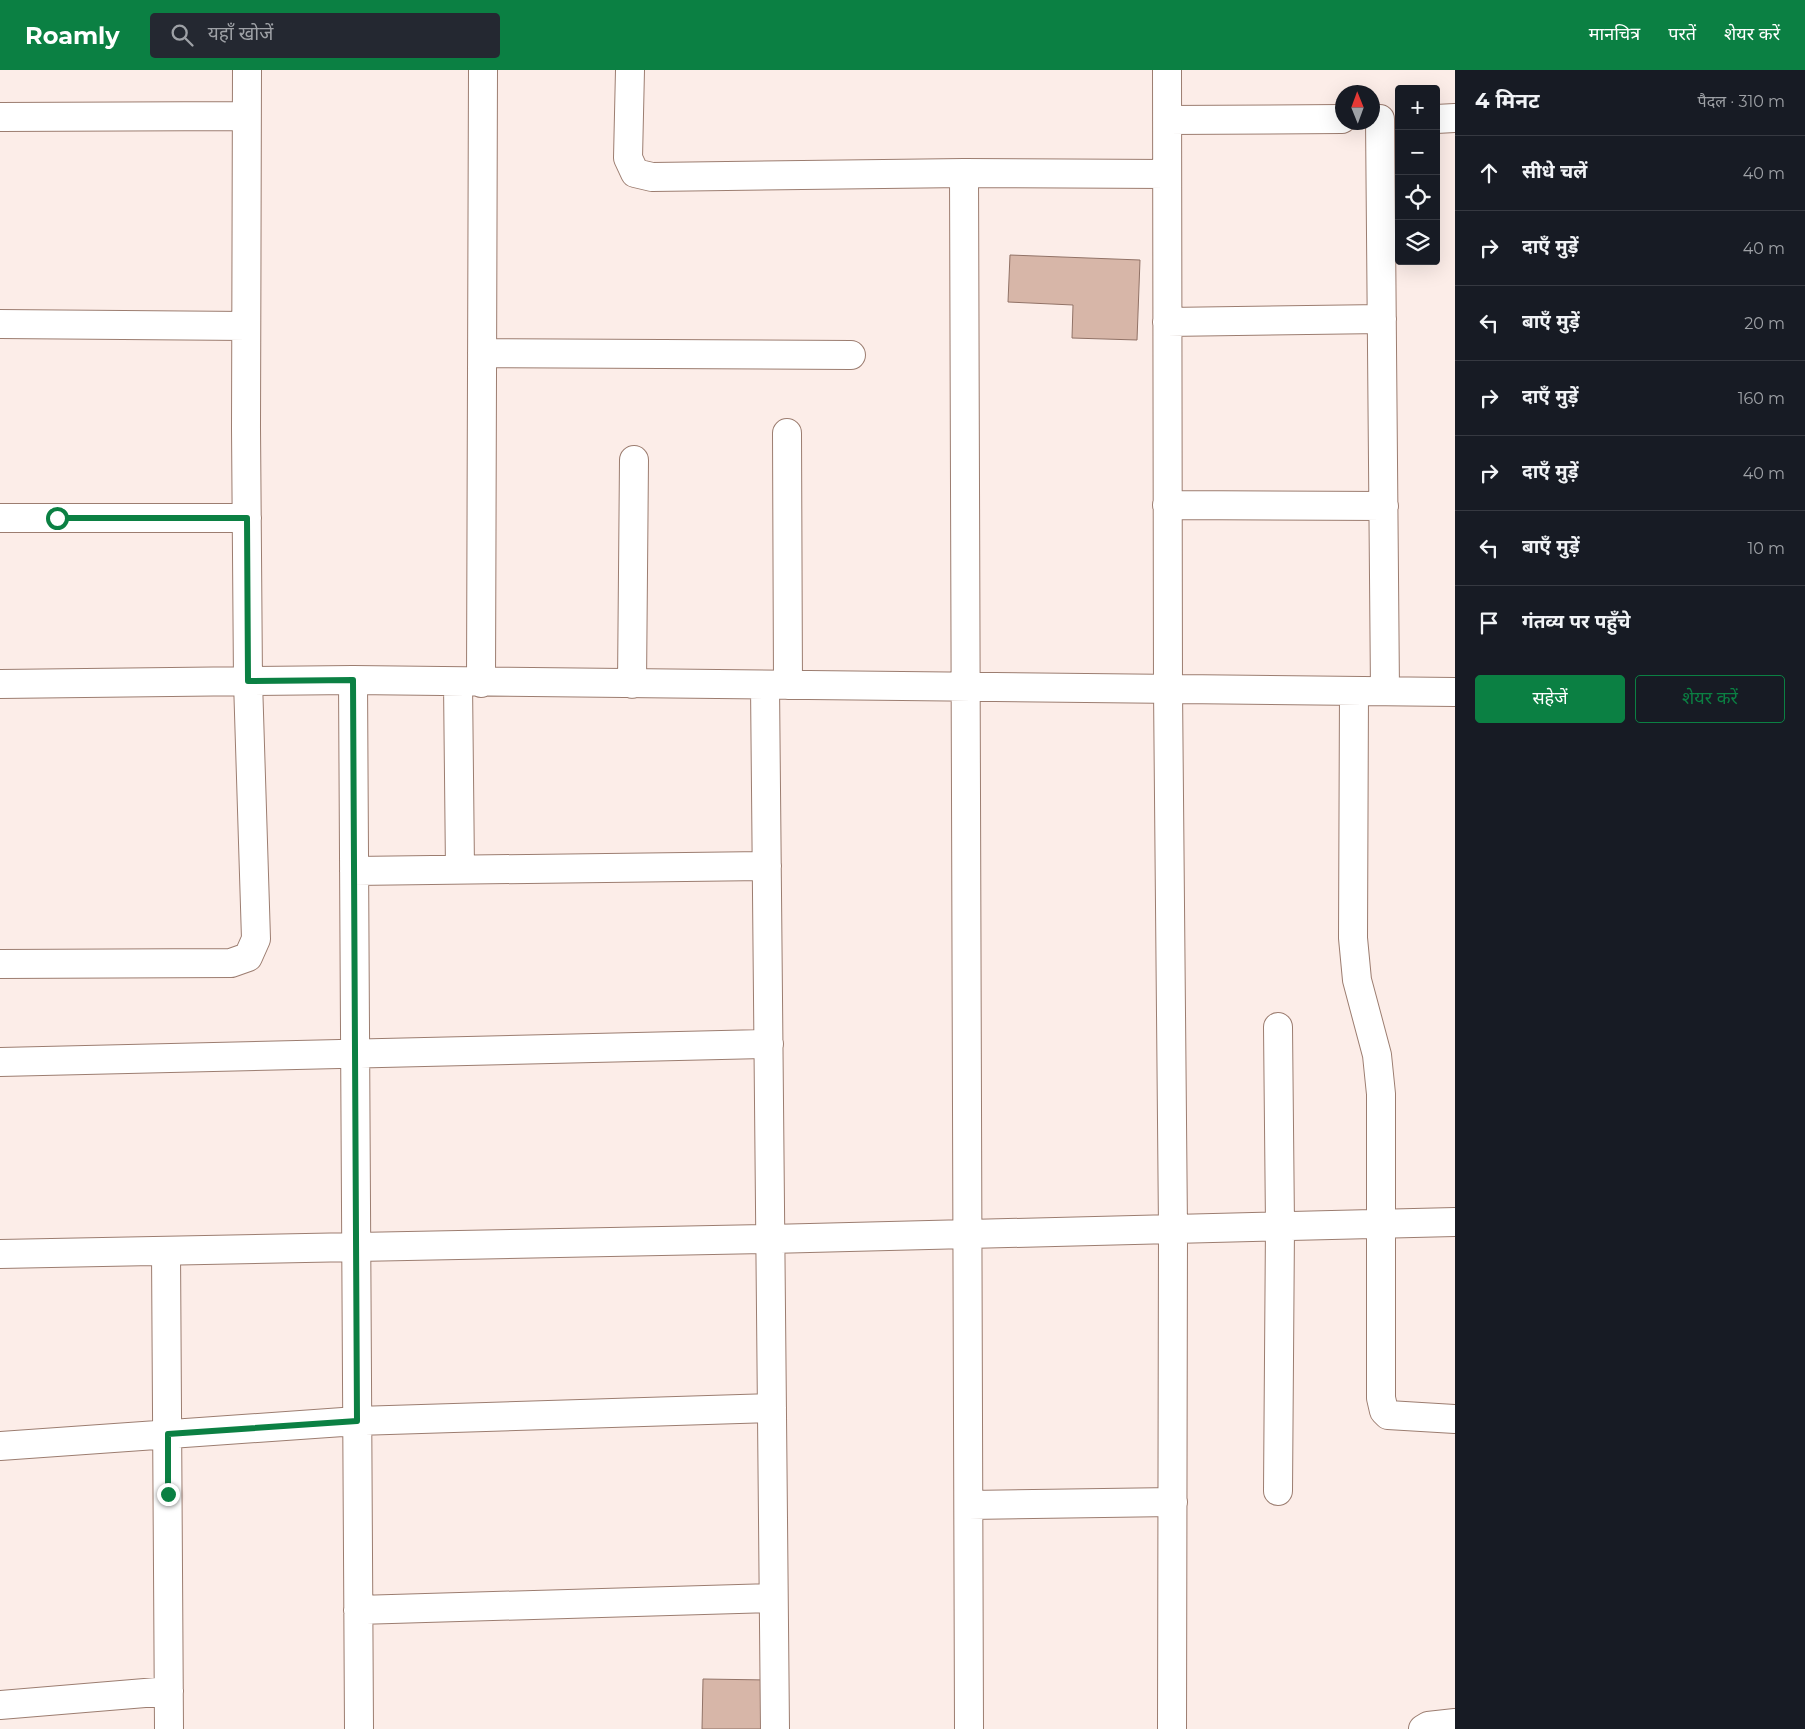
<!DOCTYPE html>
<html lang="hi">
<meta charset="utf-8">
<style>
body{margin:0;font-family:Montserrat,"Noto Sans Devanagari",sans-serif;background:#242831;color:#f1f3f6}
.controls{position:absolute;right:15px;top:15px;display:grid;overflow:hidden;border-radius:5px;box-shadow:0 5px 20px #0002}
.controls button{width:45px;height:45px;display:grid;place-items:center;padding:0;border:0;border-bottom:1px solid #363941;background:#171b24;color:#f1f3f6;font:25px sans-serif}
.compass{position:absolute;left:1335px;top:15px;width:45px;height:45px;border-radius:50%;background:#171b24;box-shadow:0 5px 20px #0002;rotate:359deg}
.stop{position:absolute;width:15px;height:15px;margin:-11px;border:4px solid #0b8043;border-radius:50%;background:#fff}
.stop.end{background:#0b8043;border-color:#fff;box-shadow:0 1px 5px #0008}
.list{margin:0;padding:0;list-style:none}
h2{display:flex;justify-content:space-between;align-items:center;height:65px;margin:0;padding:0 20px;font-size:21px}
h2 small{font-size:16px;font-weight:400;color:#9ea1a6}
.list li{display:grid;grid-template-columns:32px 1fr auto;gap:15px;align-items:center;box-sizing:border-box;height:75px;padding:0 20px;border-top:1px solid #363941}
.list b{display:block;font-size:19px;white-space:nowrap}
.list em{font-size:16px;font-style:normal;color:#9ea1a6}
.actions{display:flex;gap:10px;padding:15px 20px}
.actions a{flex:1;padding:11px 0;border:1px solid #0b8043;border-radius:5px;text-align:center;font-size:18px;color:#0b8043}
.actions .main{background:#0b8043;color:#fff}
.icon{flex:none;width:28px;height:28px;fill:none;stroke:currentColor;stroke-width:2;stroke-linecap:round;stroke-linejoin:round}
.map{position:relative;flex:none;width:1455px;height:1659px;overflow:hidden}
header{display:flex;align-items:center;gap:30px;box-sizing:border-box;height:70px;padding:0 25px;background:#0b8043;color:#fff}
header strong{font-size:24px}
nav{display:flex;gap:28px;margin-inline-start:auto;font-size:18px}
.search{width:350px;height:45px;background:#242831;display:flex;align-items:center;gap:12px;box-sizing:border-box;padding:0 18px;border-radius:5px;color:#9ea1a6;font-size:19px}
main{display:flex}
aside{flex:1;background:#171b24}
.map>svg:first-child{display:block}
.building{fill:#d7b6a8;stroke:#917266}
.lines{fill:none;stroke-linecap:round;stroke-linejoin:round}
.minor-casing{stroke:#9c7d70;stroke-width:30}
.minor{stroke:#fff;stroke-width:28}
.route{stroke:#0b8043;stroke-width:6}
</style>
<header>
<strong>Roamly</strong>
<div class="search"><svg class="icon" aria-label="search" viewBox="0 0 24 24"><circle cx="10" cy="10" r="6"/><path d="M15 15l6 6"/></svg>यहाँ खोजें</div>
<nav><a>मानचित्र</a><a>परतें</a><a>शेयर करें</a></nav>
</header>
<main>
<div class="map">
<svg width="1455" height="1659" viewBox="0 0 1455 1659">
<rect width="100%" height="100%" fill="#fcede8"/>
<!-- building -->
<path class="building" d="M1010,185L1140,190L1137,270L1072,268L1073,235L1008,232Z
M703,1609L768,1610L767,1659H702Z"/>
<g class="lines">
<!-- minor casing -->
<g class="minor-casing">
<path id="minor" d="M630,0L628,88L635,103L652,107L964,103L1167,104
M1167,0L1168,619L1173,1159L1172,1659
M0,47L246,46
M1380,49L1385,621
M1436,49L1455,48
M1167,50L1342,49
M964,103L969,1659
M1167,252L1382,249
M0,254L246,256
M482,283L851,285
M787,363L788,615
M1167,435L1384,436
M0,448H247
M353,610L359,1659
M458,613L460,799
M481,613L483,0
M0,614L353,610L1455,622
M632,614L634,390
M765,615L775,1659
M1354,621L1353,868L1357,910L1377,985L1381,1024V1328L1384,1341L1388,1345L1455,1349
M354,801L767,796
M0,894L231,893L248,887L256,869L248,611L246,358L247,0
M0,992L769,974
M166,1181L169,1659
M0,1184L770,1169L1455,1152
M0,1376L357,1351L772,1338
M1278,1421L1280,1156L1278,957
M969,1435L1173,1432
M358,1540L773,1528
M0,1635L169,1621
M1423,1659L1428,1656L1455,1653"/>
</g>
<!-- minor -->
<use href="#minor" class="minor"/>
</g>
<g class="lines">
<!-- route -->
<path class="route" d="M57,448H247L248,611L353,610L357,1351L168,1364V1424"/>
</g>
</svg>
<div class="controls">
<button>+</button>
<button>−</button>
<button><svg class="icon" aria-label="locate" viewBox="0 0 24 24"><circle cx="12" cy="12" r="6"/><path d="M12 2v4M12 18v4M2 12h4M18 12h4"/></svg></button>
<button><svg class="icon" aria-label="layers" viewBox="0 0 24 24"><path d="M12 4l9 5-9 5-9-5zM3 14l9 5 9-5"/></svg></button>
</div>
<svg class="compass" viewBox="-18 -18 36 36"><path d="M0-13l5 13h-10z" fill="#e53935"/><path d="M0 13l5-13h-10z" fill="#9ea1a6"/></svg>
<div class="stop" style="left:57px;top:448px"></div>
<div class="stop end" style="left:168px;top:1424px"></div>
</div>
<aside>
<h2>4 मिनट<small>पैदल · 310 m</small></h2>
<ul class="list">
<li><svg class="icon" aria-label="ahead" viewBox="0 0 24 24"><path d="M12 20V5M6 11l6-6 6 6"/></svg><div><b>सीधे चलें</b></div><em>40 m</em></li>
<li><svg class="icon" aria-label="right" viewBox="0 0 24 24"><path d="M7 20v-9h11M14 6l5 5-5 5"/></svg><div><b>दाएँ मुड़ें</b></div><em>40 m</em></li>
<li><svg class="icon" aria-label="left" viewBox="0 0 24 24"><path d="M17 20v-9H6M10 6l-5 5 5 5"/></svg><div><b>बाएँ मुड़ें</b></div><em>20 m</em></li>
<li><svg class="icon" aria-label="right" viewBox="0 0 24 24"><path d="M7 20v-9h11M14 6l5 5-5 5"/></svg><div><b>दाएँ मुड़ें</b></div><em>160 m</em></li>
<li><svg class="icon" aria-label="right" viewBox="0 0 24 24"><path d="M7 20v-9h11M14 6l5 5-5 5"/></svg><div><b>दाएँ मुड़ें</b></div><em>40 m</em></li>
<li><svg class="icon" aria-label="left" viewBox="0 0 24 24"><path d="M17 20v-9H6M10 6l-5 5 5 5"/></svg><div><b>बाएँ मुड़ें</b></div><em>10 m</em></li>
<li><svg class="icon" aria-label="arrive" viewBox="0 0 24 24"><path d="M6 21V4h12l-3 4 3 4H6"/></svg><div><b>गंतव्य पर पहुँचे</b></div></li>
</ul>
<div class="actions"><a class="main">सहेजें</a><a>शेयर करें</a></div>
</aside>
</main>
